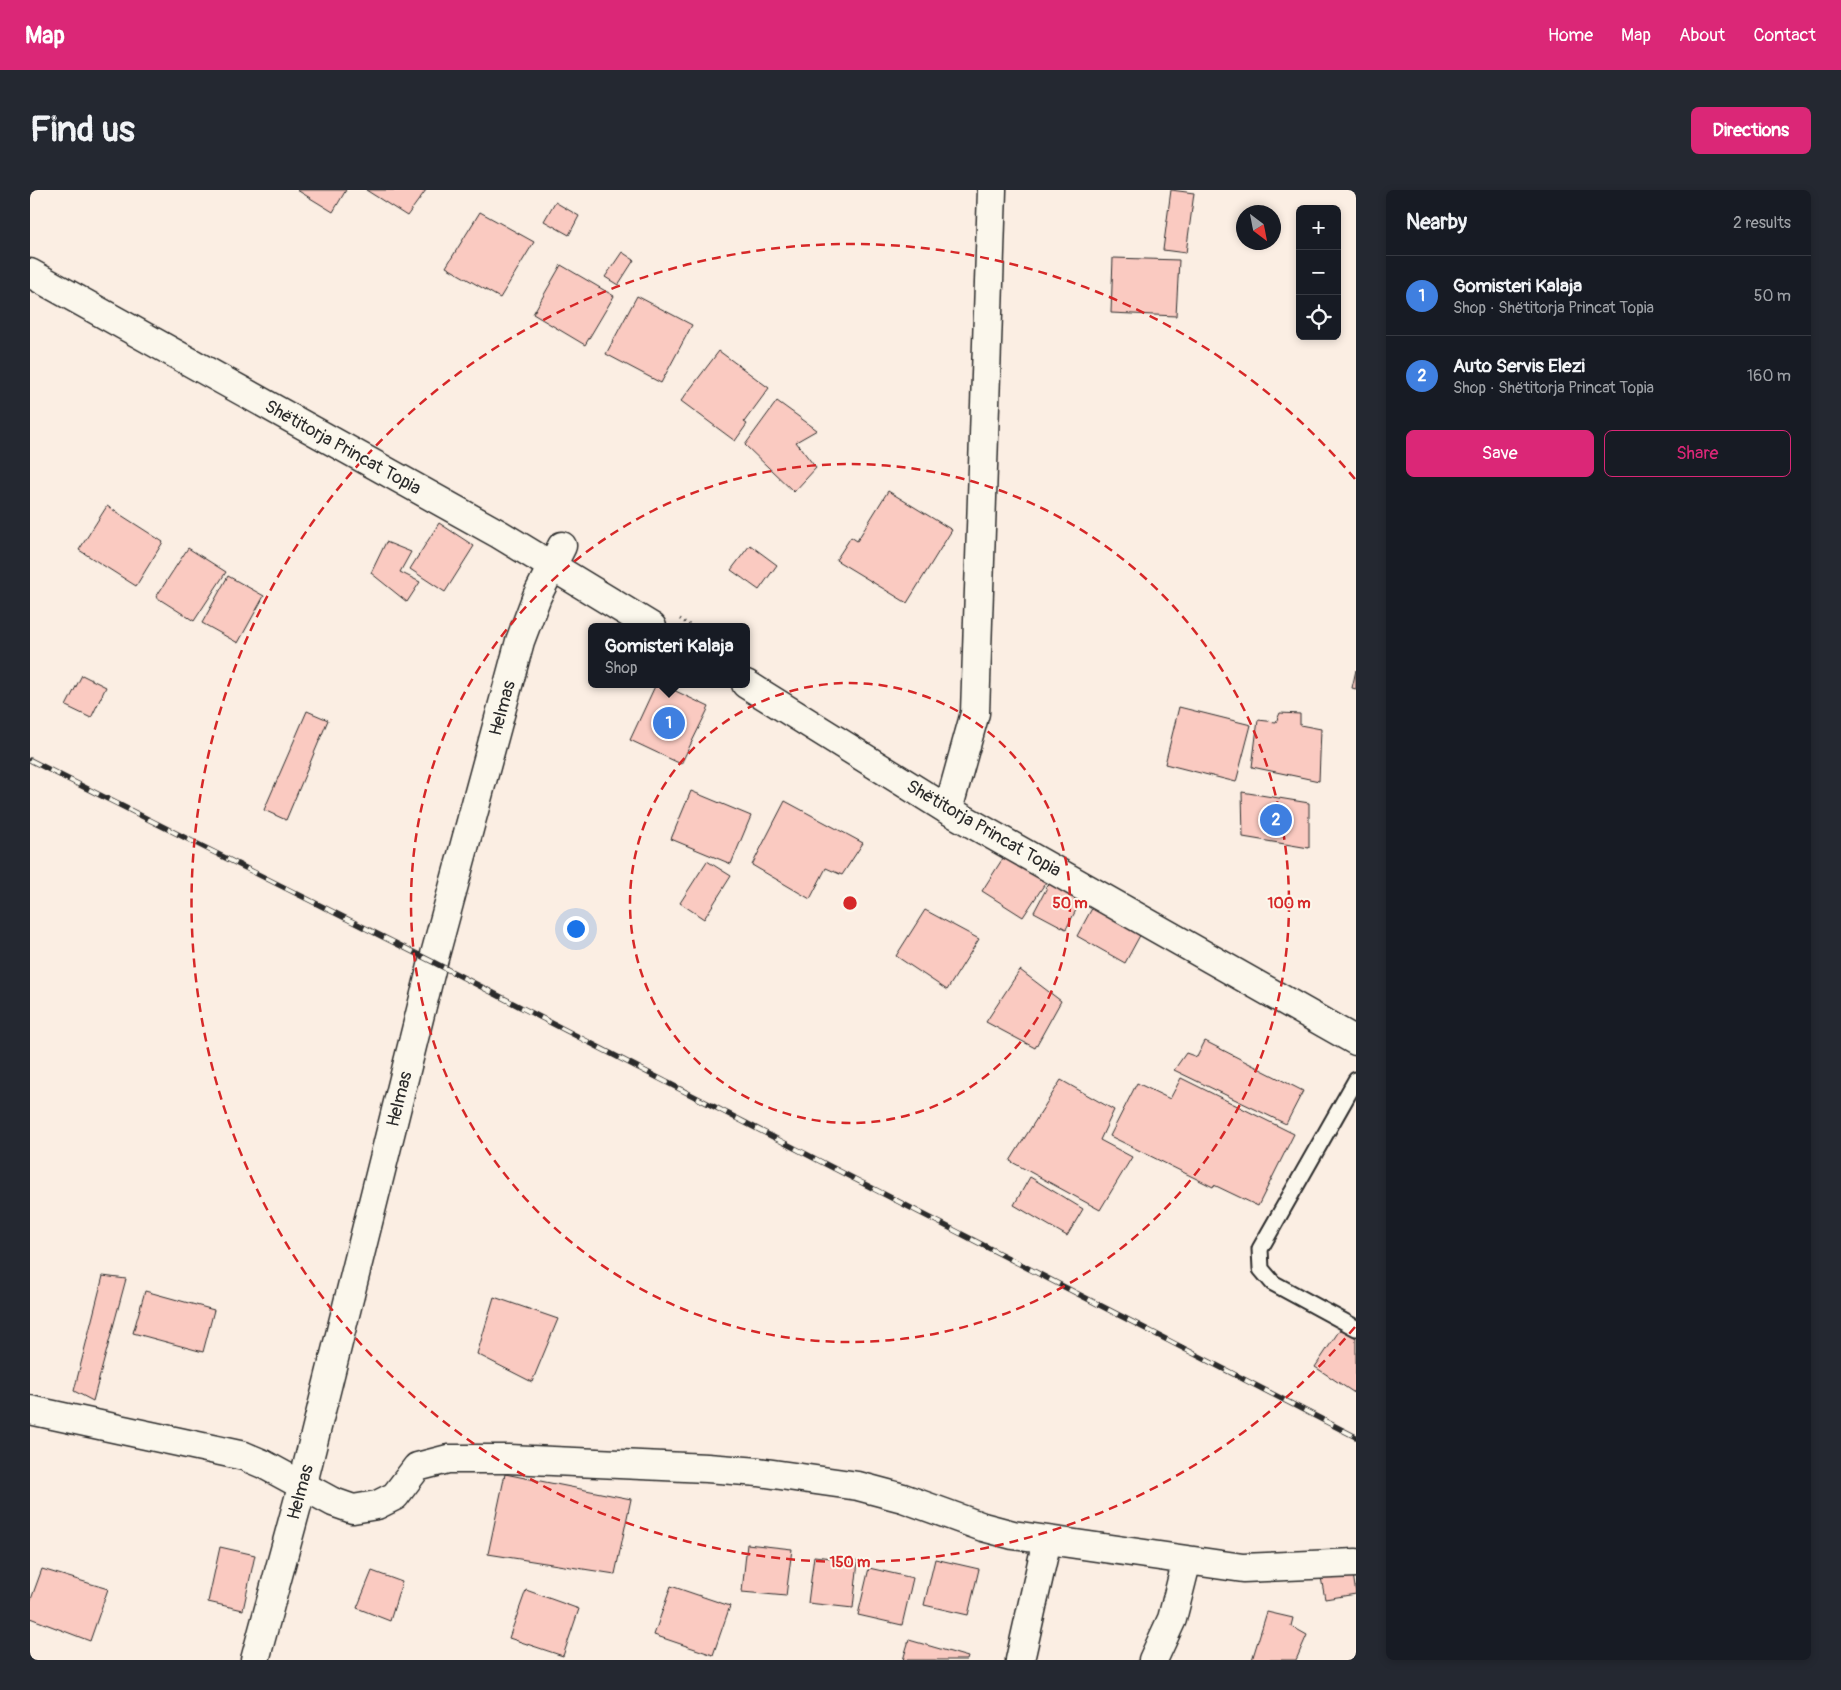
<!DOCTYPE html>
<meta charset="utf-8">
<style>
body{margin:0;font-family:Pangolin,sans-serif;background:#242831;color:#f1f3f6}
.controls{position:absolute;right:15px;top:15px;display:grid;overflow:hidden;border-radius:8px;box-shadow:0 2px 8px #0003}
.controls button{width:45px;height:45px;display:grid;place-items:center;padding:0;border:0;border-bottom:1px solid #363941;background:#171b24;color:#f1f3f6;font:25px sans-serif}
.compass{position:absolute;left:1206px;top:15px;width:45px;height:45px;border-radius:50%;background:#171b24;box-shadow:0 2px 8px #0003;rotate:148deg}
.you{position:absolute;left:545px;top:738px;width:18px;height:18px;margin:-12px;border:4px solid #fff;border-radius:50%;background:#1a73e8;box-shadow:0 0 0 8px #1a73e833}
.badge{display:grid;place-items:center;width:32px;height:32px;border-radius:50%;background:#db2777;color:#fff;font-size:16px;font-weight:700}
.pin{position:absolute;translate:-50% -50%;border:2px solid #fff;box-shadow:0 1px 5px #0006}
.popup{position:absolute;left:558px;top:433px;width:162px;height:65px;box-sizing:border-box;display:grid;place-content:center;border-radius:8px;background:#171b24;filter:drop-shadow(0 1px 4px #0005);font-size:16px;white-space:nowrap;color:#9ea1a6}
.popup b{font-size:19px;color:#f1f3f6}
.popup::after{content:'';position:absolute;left:50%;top:100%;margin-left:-10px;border:10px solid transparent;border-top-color:#171b24}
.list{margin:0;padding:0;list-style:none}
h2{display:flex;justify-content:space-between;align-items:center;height:65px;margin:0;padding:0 20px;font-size:21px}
h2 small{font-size:16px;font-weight:400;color:#9ea1a6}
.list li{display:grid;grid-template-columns:32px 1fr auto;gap:15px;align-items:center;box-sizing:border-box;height:80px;padding:0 20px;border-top:1px solid #363941}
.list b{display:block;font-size:19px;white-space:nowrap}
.list p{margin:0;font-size:16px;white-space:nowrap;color:#9ea1a6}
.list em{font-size:16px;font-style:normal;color:#9ea1a6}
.actions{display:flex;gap:10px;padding:15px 20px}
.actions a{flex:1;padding:11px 0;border:1px solid #db2777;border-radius:8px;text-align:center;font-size:18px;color:#db2777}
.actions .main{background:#db2777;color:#fff}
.icon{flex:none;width:28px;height:28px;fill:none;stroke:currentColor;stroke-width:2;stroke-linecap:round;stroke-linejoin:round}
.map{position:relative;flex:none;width:1326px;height:1470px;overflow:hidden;border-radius:8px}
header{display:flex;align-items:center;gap:30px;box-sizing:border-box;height:70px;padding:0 25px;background:#db2777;color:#fff}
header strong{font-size:24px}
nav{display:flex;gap:28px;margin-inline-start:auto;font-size:18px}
.intro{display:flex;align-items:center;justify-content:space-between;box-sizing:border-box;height:120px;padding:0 30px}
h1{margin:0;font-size:35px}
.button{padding:12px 22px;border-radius:8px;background:#db2777;color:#fff;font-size:18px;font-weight:700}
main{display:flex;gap:30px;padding:0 30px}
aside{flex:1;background:#171b24;border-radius:8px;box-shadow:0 2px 8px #0003}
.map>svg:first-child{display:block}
.building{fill:#facac1;stroke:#2b2b2b}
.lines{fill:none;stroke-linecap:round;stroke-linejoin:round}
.service-casing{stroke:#2b2b2b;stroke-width:19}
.minor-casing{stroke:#2b2b2b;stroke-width:31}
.tertiary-casing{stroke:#2b2b2b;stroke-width:31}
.secondary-casing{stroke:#2b2b2b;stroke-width:31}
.path{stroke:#2b2b2b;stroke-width:3;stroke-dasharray:1 4;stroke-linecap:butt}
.service{stroke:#fbf7ec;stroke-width:15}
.minor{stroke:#fbf7ec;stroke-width:28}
.tertiary{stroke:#fbf7ec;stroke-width:28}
.secondary{stroke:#fbf7ec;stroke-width:28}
.rail-casing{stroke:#2b2b2b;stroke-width:5.5}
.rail{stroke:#fbf7ec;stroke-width:4;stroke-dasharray:11;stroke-linecap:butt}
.ring{fill:none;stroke:#d62828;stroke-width:2.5;stroke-dasharray:9 6}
.labels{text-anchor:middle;stroke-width:4;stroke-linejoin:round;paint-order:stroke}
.street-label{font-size:18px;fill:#2b2b2b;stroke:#fbf7ec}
.centre{fill:#d62828;stroke:#fbf7ec;stroke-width:2.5}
.ring-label{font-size:15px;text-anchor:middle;font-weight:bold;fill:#d62828;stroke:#fbf7ec;stroke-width:4;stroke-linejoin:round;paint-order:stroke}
</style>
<header>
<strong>Map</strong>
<nav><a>Home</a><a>Map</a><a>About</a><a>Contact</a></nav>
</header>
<div class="intro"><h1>Find us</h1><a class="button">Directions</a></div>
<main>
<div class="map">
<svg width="1326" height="1470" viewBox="0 0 1326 1470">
<rect width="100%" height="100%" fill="#fbeee3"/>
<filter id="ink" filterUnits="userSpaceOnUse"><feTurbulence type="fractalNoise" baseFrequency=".02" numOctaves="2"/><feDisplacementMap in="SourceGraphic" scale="10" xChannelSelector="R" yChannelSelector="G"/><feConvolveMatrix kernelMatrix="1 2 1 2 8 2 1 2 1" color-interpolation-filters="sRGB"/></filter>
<g filter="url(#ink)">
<!-- building -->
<path class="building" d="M267,0H316L303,22Z
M336,0H396L377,26Z
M1141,0L1164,3L1156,63L1133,60Z
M525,12L549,26L539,45L514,31Z
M450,22L504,52L470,108L416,77Z
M592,62L604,70L588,95L575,87Z
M1083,68L1149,70L1146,126L1081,123Z
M531,75L584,106L555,155L503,124Z
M607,106L662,135L631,193L576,164Z
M689,161L739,198L714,232L717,234L705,251L651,211Z
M747,211L787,240L766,252L786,278L764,302L715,255Z
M858,301L922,340L877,413L806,370L821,347L827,351Z
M77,316L133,352L106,396L49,360Z
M409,333L444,356L415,402L380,379Z
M356,352L381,362L370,382L390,392L377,412L341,383Z
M720,355L747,375L729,400L701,380Z
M158,358L196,382L164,431L126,407Z
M198,386L234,406L208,453L172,433Z
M1326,480V499L1322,498Z
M52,485L76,497L61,528L36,516Z
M626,494H631L679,517L651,574L600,550Z
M1149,517L1221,535L1206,592L1135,574Z
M277,521L298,530L256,630L234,620Z
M1250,523L1270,524V535L1291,539L1289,591L1222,577L1228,530L1246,532Z
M661,601L721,626L701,674L641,649Z
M1212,602L1279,613V658L1213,647Z
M755,611L833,653L812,685L796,678L780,709L722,675Z
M975,665L1016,692L993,727L952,701Z
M677,671L701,686L674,729L650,713Z
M1022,688L1054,705L1036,739L1004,722Z
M1066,711L1114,738L1095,773L1047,746Z
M895,720L949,749L917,800L866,766Z
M990,780L1031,811L1005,858L956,832Z
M1175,851L1273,901L1256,934L1144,880L1156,863L1167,867Z
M1151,888L1264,944L1228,1016L1184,995L1183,997L1080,946L1107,893L1140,909Z
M1031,890L1084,920L1070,950L1102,967L1070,1020L980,971Z
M1000,987L1053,1019L1037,1046L984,1015Z
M73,1086L96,1089L63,1211L44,1201Z
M115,1101L184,1120L173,1162L103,1143Z
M464,1107L528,1129L502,1192L447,1164Z
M1311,1138L1326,1148V1204L1285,1177Z
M475,1284L601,1309L585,1384L458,1364Z
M717,1354L762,1359L756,1406L712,1402Z
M190,1357L225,1365L213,1420L178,1412Z
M784,1366L828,1371L823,1418L778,1413Z
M905,1369L949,1379L938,1425L894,1415Z
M1322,1377L1326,1404L1295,1409L1290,1382Z
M839,1378L883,1388L872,1435L828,1425Z
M12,1379L78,1399L60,1451L0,1428V1412Z
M342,1381L372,1392L360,1431L327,1418Z
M641,1396L700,1416L683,1465L624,1445Z
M496,1400L549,1419L533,1466L479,1448Z
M1237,1422L1263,1428L1261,1436L1277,1445L1266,1470H1222Z
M879,1450L938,1467L937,1470H873Z"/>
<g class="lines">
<!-- service casing -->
<g class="service-casing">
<path id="service" d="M1326,890L1230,1059L1231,1079L1243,1093L1326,1138"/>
</g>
<!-- minor casing -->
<g class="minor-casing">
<path id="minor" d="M918,620L945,523L962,0
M0,1220L214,1266L233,1274L303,1312L323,1319L347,1315L365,1306L387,1277L418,1269H479L677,1278L729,1282L828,1296L873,1308L953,1337L983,1345L1157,1370L1213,1378L1326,1373
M990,1470L1017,1350
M1123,1470L1142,1429L1157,1370"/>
</g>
<!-- tertiary casing -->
<g class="tertiary-casing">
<path id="tertiary" d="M225,1470L272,1297L403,772L490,451L507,406L532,356"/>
</g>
<!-- secondary casing -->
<g class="secondary-casing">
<path id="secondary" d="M0,83L469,344L622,437
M716,494L918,620L1326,851"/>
</g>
<!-- path -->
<path class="path" d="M650,429L662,437"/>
<!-- service -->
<use href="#service" class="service"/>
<!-- minor -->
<use href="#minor" class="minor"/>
<!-- tertiary -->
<use href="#tertiary" class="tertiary"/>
<!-- secondary -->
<use href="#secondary" class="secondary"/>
<!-- rail casing -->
<g class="rail-casing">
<path id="rail" d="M0,570L403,772L1326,1247"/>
</g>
<!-- rail -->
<use href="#rail" class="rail"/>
</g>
</g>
<!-- distance rings -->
<g class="ring">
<circle cx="820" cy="713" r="220"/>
<circle cx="820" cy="713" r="439"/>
<path d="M1325 1137A659 659 0 1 1 1325 289"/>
</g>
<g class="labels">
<!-- street labels -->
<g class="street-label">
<text transform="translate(313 257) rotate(29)" y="6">Shëtitorja Princat Topia</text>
<text transform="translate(472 518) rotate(-75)" y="6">Helmas</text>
<text transform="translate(954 638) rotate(30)" y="6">Shëtitorja Princat Topia</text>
<text transform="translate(369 909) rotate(-76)" y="6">Helmas</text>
<text transform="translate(270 1302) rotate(-75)" y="6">Helmas</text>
</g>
</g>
<circle cx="820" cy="713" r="8" class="centre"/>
<g class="ring-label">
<text x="1040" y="718">50 m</text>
<text x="1259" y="718">100 m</text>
<text x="820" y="1377">150 m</text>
</g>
</svg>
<div class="controls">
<button>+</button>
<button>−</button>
<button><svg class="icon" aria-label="locate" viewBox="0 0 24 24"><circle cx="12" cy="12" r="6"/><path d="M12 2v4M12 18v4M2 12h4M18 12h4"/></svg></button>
</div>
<svg class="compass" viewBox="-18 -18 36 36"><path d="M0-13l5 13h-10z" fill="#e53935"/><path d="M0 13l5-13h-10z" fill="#9ea1a6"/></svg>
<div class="you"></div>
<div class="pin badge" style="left:639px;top:533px;background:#3f7fe0">1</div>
<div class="popup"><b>Gomisteri Kalaja</b>Shop</div>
<div class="pin badge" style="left:1246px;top:630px;background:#3f7fe0">2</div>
</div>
<aside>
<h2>Nearby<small>2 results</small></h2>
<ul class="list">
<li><span class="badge" style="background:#3f7fe0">1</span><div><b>Gomisteri Kalaja</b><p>Shop · Shëtitorja Princat Topia</p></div><em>50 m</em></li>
<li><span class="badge" style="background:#3f7fe0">2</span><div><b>Auto Servis Elezi</b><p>Shop · Shëtitorja Princat Topia</p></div><em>160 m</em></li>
</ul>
<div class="actions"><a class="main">Save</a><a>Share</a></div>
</aside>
</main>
